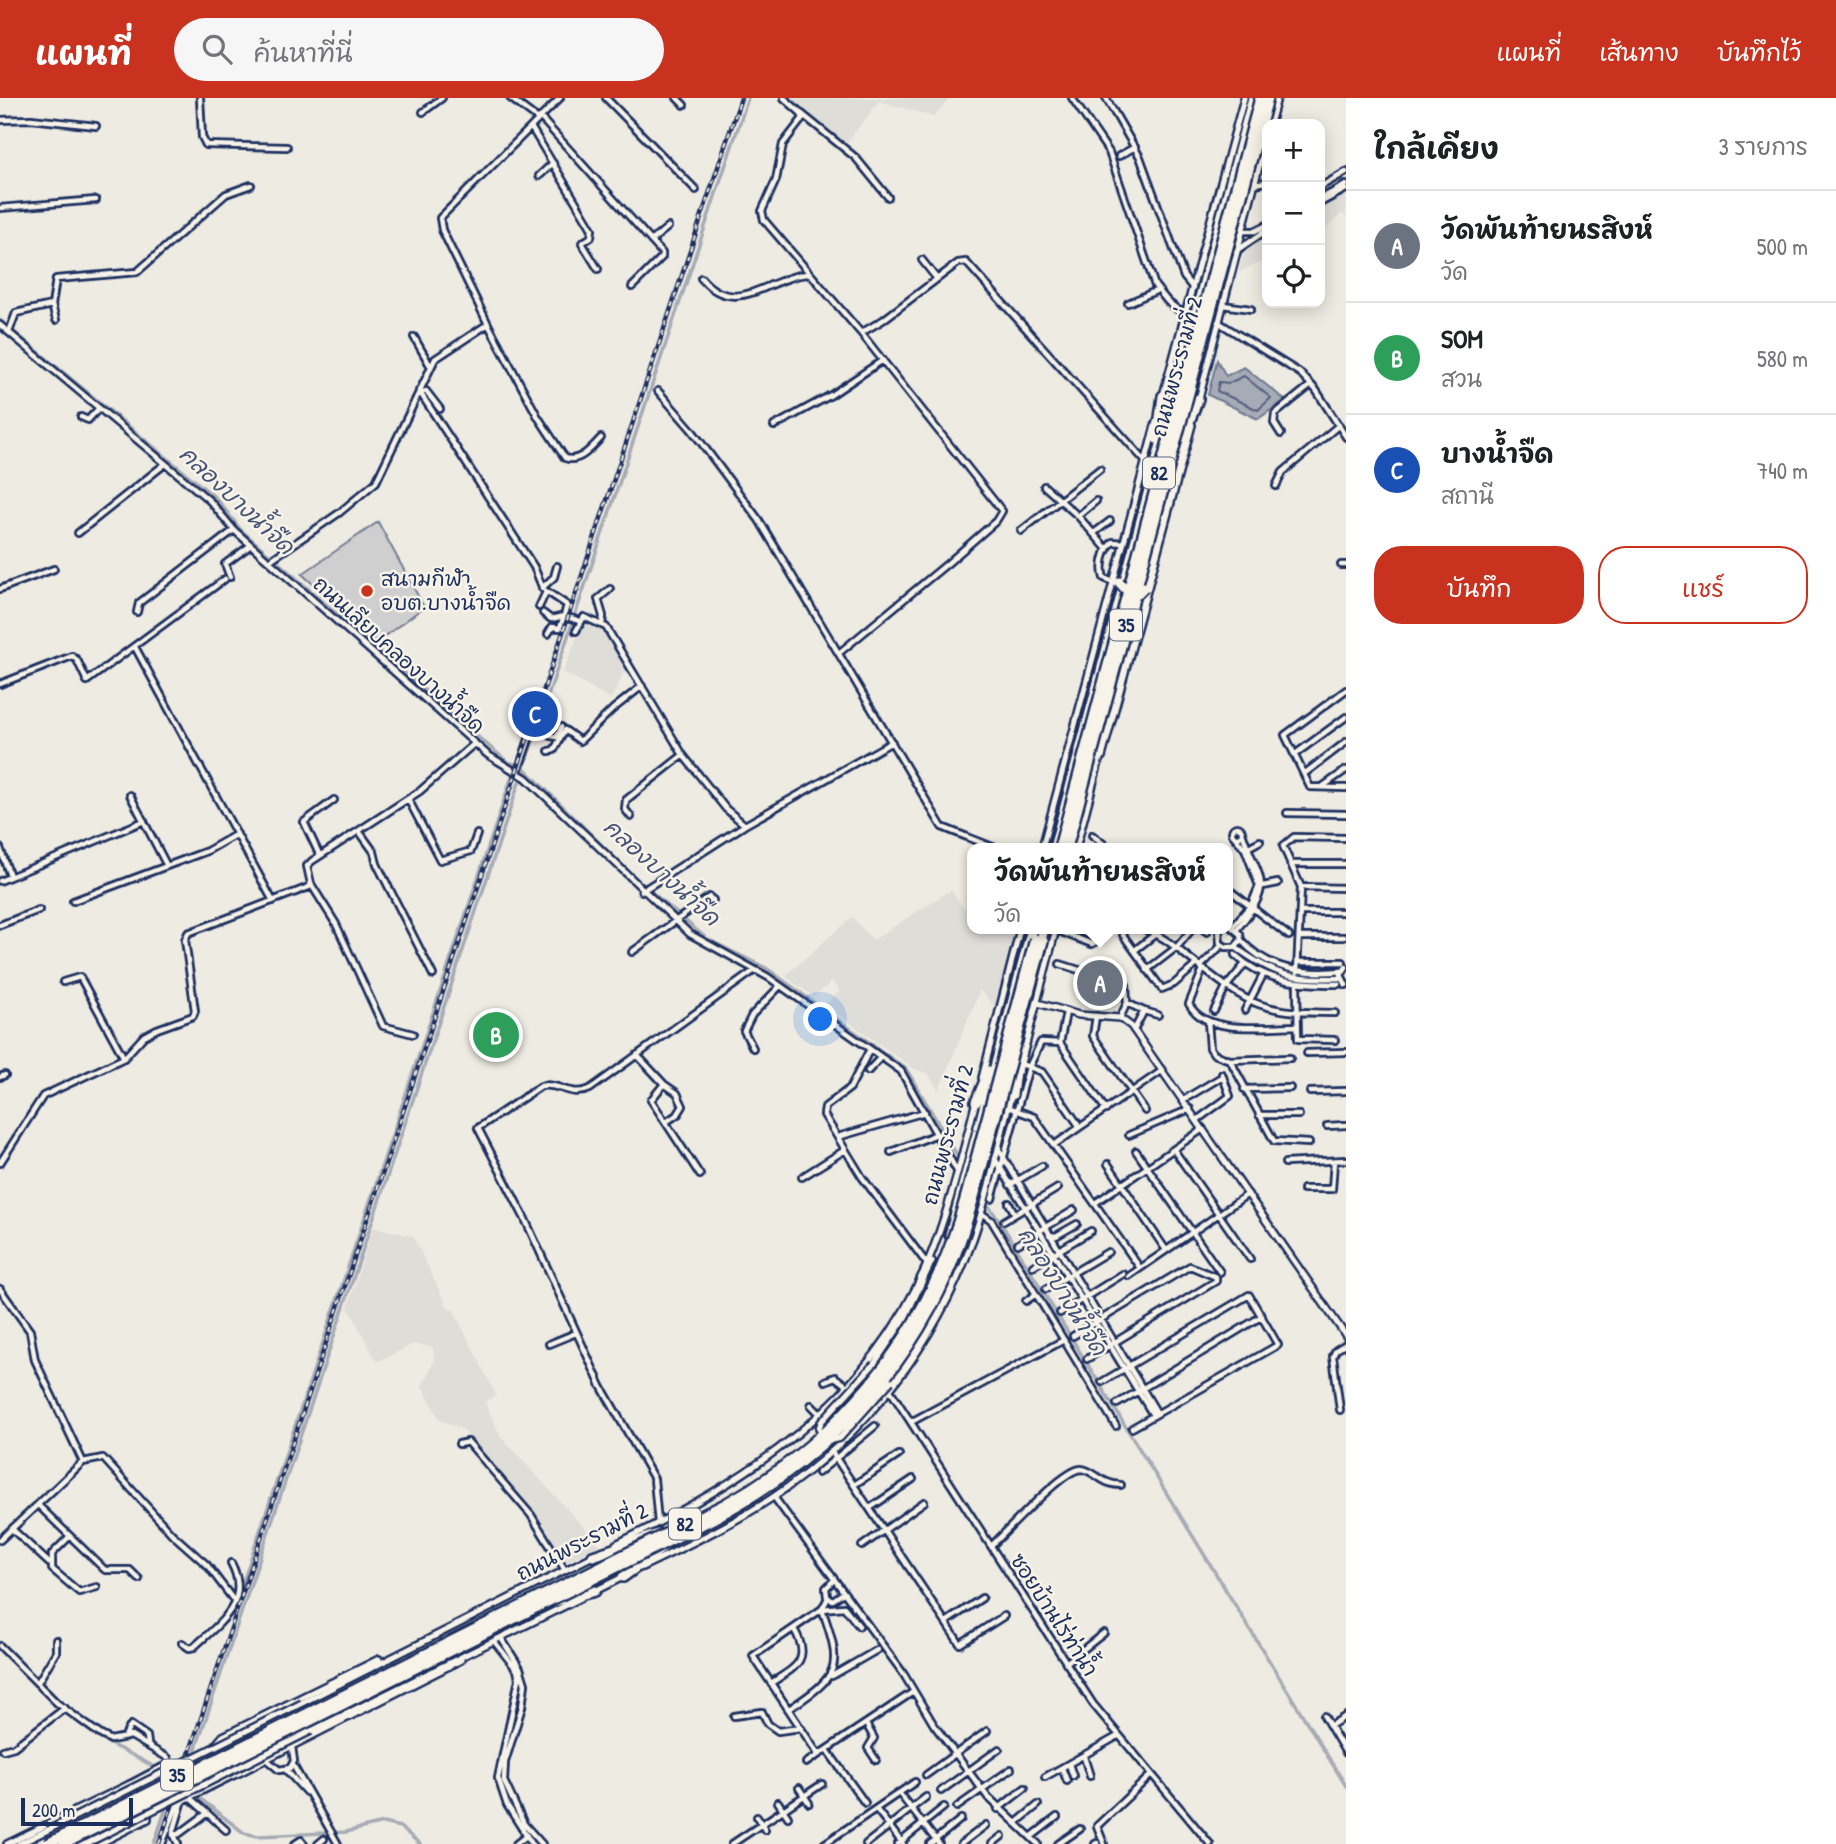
<!DOCTYPE html>
<html lang="th">
<meta charset="utf-8">
<style>
body{margin:0;font-family:"Patrick Hand","Playpen Sans Thai",sans-serif;background:#f6f6f6;color:#202124}
.controls{position:absolute;right:21px;top:21px;display:grid;overflow:hidden;border-radius:14px;box-shadow:0 4px 18px #0003}
.controls button{width:63px;height:63px;display:grid;place-items:center;padding:0;border:0;border-bottom:2px solid #e0e0e0;background:#fff;color:#202124;font:35px sans-serif}
.scale{position:absolute;left:21px;bottom:18px;width:112px;box-sizing:border-box;padding-left:7px;border:4px solid #1b2f5e;border-top:0;font-size:19px;line-height:24px;white-space:nowrap;color:#1b2f5e;-webkit-text-stroke:5px #f7f3e8;paint-order:stroke}
.you{position:absolute;left:821px;top:922px;width:24px;height:24px;margin:-18px;border:5px solid #fff;border-radius:50%;background:#1a73e8;box-shadow:0 0 0 10px #1a73e833}
.badge{display:grid;place-items:center;width:46px;height:46px;border-radius:50%;background:#c8321e;color:#fff;font-size:23px;font-weight:700}
.pin{position:absolute;translate:-50% -50%;border:4px solid #fff;box-shadow:0 2px 7px #0006}
.popup{position:absolute;left:967px;top:745px;width:266px;height:91px;box-sizing:border-box;display:grid;place-content:center;border-radius:14px;background:#fff;filter:drop-shadow(0 2px 5px #0005);font-size:23px;white-space:nowrap;color:#757577}
.popup b{font-size:26px;color:#202124}
.popup::after{content:'';position:absolute;left:50%;top:100%;margin-left:-14px;border:14px solid transparent;border-top-color:#fff}
.list{margin:0;padding:0;list-style:none}
h2{display:flex;justify-content:space-between;align-items:center;height:91px;margin:0;padding:0 28px;font-size:30px}
h2 small{font-size:23px;font-weight:400;color:#757577}
.list li{display:grid;grid-template-columns:46px 1fr auto;gap:21px;align-items:center;box-sizing:border-box;height:112px;padding:0 28px;border-top:2px solid #e0e0e0}
.list b{display:block;font-size:26px;white-space:nowrap}
.list p{margin:0;font-size:23px;white-space:nowrap;color:#757577}
.list em{font-size:23px;font-style:normal;color:#757577}
.actions{display:flex;gap:14px;padding:21px 28px}
.actions a{flex:1;padding:16px 0;border:2px solid #c8321e;border-radius:28px;text-align:center;font-size:24px;color:#c8321e}
.actions .main{background:#c8321e;color:#fff}
.icon{flex:none;width:38px;height:38px;fill:none;stroke:currentColor;stroke-width:2;stroke-linecap:round;stroke-linejoin:round}
.map{position:relative;flex:none;width:1346px;height:1746px;overflow:hidden}
header{display:flex;align-items:center;gap:42px;box-sizing:border-box;height:98px;padding:0 35px;background:#c8321e;color:#fff}
header strong{font-size:33px}
nav{display:flex;gap:38px;margin-inline-start:auto;font-size:24px}
.search{width:490px;height:63px;background:#f6f6f6;display:flex;align-items:center;gap:18px;box-sizing:border-box;padding:0 24px;border-radius:38px;color:#757577;font-size:26px}
main{display:flex}
aside{flex:1;background:#fff}
.map>svg:first-child{display:block}
.built{fill:#deddd8}
.green{fill:#cfcfcf;stroke:#757f96;stroke-width:2}
.water{fill:#a6abb5;stroke:#6e7992;stroke-width:2}
.lines{fill:none;stroke-linecap:round;stroke-linejoin:round}
.shore{stroke:#536181;stroke-width:2}
.canal{stroke:#a6abb5;stroke-width:3.5}
.street-casing{stroke:#1b2f5e;stroke-width:10}
.secondary-casing{stroke:#1b2f5e;stroke-width:10}
.highway-casing{stroke:#1b2f5e;stroke-width:14}
.street{stroke:#f7f3e8;stroke-width:4.5}
.secondary{stroke:#f7f3e8;stroke-width:5}
.highway{stroke:#f7f3e8;stroke-width:9}
.rail-casing{stroke:#1b2f5e;stroke-width:4.5}
.rail{stroke:#f7f3e8;stroke-width:2;stroke-dasharray:5;stroke-linecap:butt}
.secondary-bridge-casing{stroke:#1b2f5e;stroke-width:10;stroke-linecap:butt}
.highway-bridge-casing{stroke:#1b2f5e;stroke-width:14;stroke-linecap:butt}
.secondary-bridge{stroke:#f7f3e8;stroke-width:5}
.highway-bridge{stroke:#f7f3e8;stroke-width:9}
.poi-dot{fill:#c8321e;stroke:#f7f3e8;stroke-width:2.5}
.labels{text-anchor:middle;stroke-width:5;stroke-linejoin:round;paint-order:stroke}
.shield{fill:#f7f3e8;stroke:#5d6a87;stroke-width:2}
.shield-label{font-size:19px;font-weight:bold;fill:#1b2f5e}
.street-label{font-size:21px;fill:#1b2f5e;stroke:#f7f3e8}
.poi-label{font-size:21px;fill:#1b2f5e;stroke:#f7f3e8;text-anchor:start}
.water-label{font-size:23px;font-style:italic;fill:#455478;stroke:#f7f3e8}
</style>
<header>
<strong>แผนที่</strong>
<div class="search"><svg class="icon" aria-label="search" viewBox="0 0 24 24"><circle cx="10" cy="10" r="6"/><path d="M15 15l6 6"/></svg>ค้นหาที่นี่</div>
<nav><a>แผนที่</a><a>เส้นทาง</a><a>บันทึกไว้</a></nav>
</header>
<main>
<div class="map">
<svg width="1346" height="1746" viewBox="0 0 1346 1746">
<rect width="100%" height="100%" fill="#eeebe2"/>
<filter id="ink" filterUnits="userSpaceOnUse"><feTurbulence type="fractalNoise" baseFrequency=".0143" numOctaves="2"/><feDisplacementMap in="SourceGraphic" scale="14" xChannelSelector="R" yChannelSelector="G"/><feConvolveMatrix kernelMatrix="1 2 1 2 8 2 1 2 1" color-interpolation-filters="sRGB"/></filter>
<g filter="url(#ink)">
<!-- built -->
<path class="built" d="M792,0H950L934,19L879,3L846,46Z
M1346,78V119L1342,115L1320,137V96Z
M1267,121V161L1239,174L1250,128Z
M583,525L603,532L625,572L611,601L563,574Z
M951,792L964,811L972,806V831H1018L995,909L980,892L939,992L928,976L913,970L825,907L840,893L832,883L814,899L785,878L852,819L873,842Z
M373,1129L413,1138L449,1212L453,1211L496,1297L485,1304L501,1339L600,1447L564,1465L538,1422L491,1368L483,1365L464,1332L440,1322L422,1288L434,1264L433,1249L413,1246L377,1264L348,1209Z"/>
<!-- green -->
<path class="green" d="M378,424L424,509L377,544L302,476Z"/>
<!-- water -->
<path class="water" d="M1217,262L1226,278L1244,269L1285,302L1258,321L1208,297Z"/>
<g class="lines">
<!-- shore -->
<path class="shore" d="M1244,278L1271,300L1258,312L1217,293L1219,284L1229,285Z"/>
<!-- canal -->
<path class="canal" d="M0,222L217,401L240,431L478,639L508,664L523,669L634,779L707,841L766,870L906,971L960,1062
M977,1093L999,1122L1346,1688
M242,1487L516,666
M48,1591L64,1608
M76,1621C104,1649 125,1650 157,1671
M188,1674L748,0
M184,1688L244,1735L258,1738L346,1734L383,1725L400,1729L420,1746
M154,1746L171,1695
M165,1746L169,1735"/>
<!-- street casing -->
<g class="street-casing">
<path id="street" d="M200,0L202,39L206,47L287,49
M510,0L538,21
M606,0L696,92
M677,0L684,7
M784,0L800,14L803,20L783,46L776,82L762,113L764,122L861,235L1002,413L996,423L948,465L839,555
M1072,0L1109,54L1155,188L1168,204L1186,218
M1106,0L1140,59L1184,179L1193,190
M423,14L442,0
M802,16L856,60L888,99
M540,19L662,155V159L632,189
M0,22L31,21L96,28
M531,29L592,131L591,139L582,145L598,171
M1119,58L1135,49
M539,78L553,65
M1254,86L1267,84
M1320,89L1346,74
M1320,101L1346,87
M1320,105L1346,91
M0,110L96,102
M1242,133H1255L1267,127
M651,143L668,129
M1236,153L1267,132
M922,162L937,181
M701,180C736,221 770,178 808,176
M1128,205L1158,192
M52,207L56,222
M1223,207L1251,211
M1218,224L1300,275L1316,292L1346,339
M488,226L538,319L565,360C580,365 591,350 601,340
M0,227L210,403L234,432L488,657L526,680L690,836L768,879L901,973L957,1073
M9,234L16,215L52,207L56,181L137,174L226,96L251,87
M861,235L883,222L958,165L966,164L1145,363
M414,239L431,269
M419,293L534,469L543,491L567,507L564,518L580,523
M658,293L691,331L759,422L942,729L995,750
M421,295L426,293L440,311
M81,319L88,322L99,310
M774,328L831,297L883,262
M1281,336L1274,325L1275,316L1311,287
M1044,388L1078,418L1106,450
M1276,388L1283,374L1339,327
M1078,418L1096,403
M1021,433L1100,371
M78,435L165,366
M1094,435L1110,423
M269,463L339,415L376,384L435,261L488,226L442,132L440,120L560,0
M1341,467H1346
M230,479L225,466L251,447
M1113,484L1104,480C1100,469 1104,451 1113,444L1124,445
M542,490L554,479L557,468
M0,491L54,471
M539,509L546,494
M137,514L139,505L234,432
M543,515L551,521L564,518L560,530L552,529L548,536
M602,527L603,518L598,501L610,491
M576,533L584,519L606,529L683,657L726,711L745,727
M135,549L273,803
M0,586L72,558L77,562L87,583L225,481
M1346,592L1285,637L1310,689L1346,690
M551,638L557,639L561,629
M549,653L554,652L565,632L580,643L613,611L642,588
M1294,657L1346,619
M518,673L535,624
M1304,676L1346,644
M1322,689L1346,672
M130,697L167,768
M408,701L440,762L471,753L477,736
M1287,715L1346,716
M631,719L625,711L626,702L683,657
M1232 734a5 5 0 1 1 10 0a5 5 0 1 1-10 0Z
M359,733L374,754L377,766L433,877
M1092,737L1109,750
M1249,749L1260,743
M0,750L10,778
M320,758L304,724L334,702
M1290,766H1346
M0,783L144,723
M311,786L336,826L383,928L413,936
M1263,788L1278,785
M1301,789L1346,790
M1228,791L1289,838
M642,793L745,727L892,644
M73,803L207,753L237,736
M1301,814H1345
M0,827L39,812
M1233,828L1251,807L1259,788L1245,751L1234,738
M1123,831V837L1162,891L1174,886L1197,866
M1144,831C1164,838 1177,851 1193,863C1252,909 1260,914 1335,915
M1203,831L1207,834
M1219,831L1220,845L1226,849H1235L1241,842L1240,836L1228,826
M1237,831C1277,784 1258,783 1242,734
M1056,832L1092,846L1101,841V831
M1299,839H1344
M1241,842C1267,872 1305,877 1342,873
M1235,849C1277,879 1290,881 1342,880
M1135,852L1153,838L1156,831
M632,854L709,799L713,802
M1235,857C1266,885 1299,886 1339,886
M1298,864H1343
M1060,866L1126,887L1127,905L1144,913L1134,932
M1201,868L1222,847
M1346,869L1341,877L1346,887
M1203,871L1189,906C1206,938 1266,928 1296,928
M1147,872L1177,849L1192,831
M1297,874L1301,789L1283,748L1294,739L1346,740
M63,884L80,879L124,960
M1297,886L1298,941L1335,942
M1245,912L1263,877
M1144,913L1158,917
M1214,913L1226,889L1245,866
M1066,914L1060,945L1106,1012
M1096,918L1093,938L1145,1013
M1120,920L1127,905
M1208,923L1210,950L1214,956L1230,962L1290,960
M753,950L744,933L752,917L780,888
M870,951L850,990L825,1009L824,1017L862,1079L927,1166
M1307,955L1346,954
M637,957L664,986L651,1002L700,1077
M1230,962L1274,1043L1309,1045
M1021,966L1042,974L1080,1029
M868,973L881,959
M0,979L5,977
M664,986L677,995L683,1008L678,1016L666,1024
M1244,991L1290,990
M1310,994L1346,993
M1183,1002L1223,978
M1008,1009L1034,1019L1140,1170
M1259,1017H1299
M1197,1022L1230,998L1222,976
M1327,1028L1346,1027
M1129,1037L1190,1011
M841,1038L925,1014
M1054,1047L1163,972
M998,1050L1157,1315
M1174,1052L1250,1161
M1136,1053L1220,1174
M891,1054L937,1036
M995,1061L1153,1317
M0,1065L43,998L124,960L144,938L157,931L193,918L195,913L185,842L188,835L309,789L311,786L307,768L312,763L420,693L475,645
M1285,1065L1346,1062
M1108,1066L1166,1152
M802,1079L845,1052
M1010,1087L1042,1068
M1303,1091H1332L1334,1063
M992,1101L1029,969L1041,944L1060,945
M1009,1105L1015,1116
M1095,1105L1203,1031
M981,1115L991,1122L1116,1328
M1004,1123L1058,1090
M1049,1137L1056,1138L1077,1126
M1018,1146L1074,1112
M1033,1168L1091,1133
M1129,1178L1248,1096
M0,1191L30,1233L35,1262L83,1364
M1046,1191L1108,1154
M1026,1203L1036,1196
M1060,1215L1123,1176
M1073,1238L1190,1168L1216,1179V1183L1087,1261
M549,1246L576,1235
M825,1283L835,1279L847,1288
M1102,1284L1249,1197L1278,1247L1132,1330
M890,1292L1093,1606L1210,1746
M1117,1306L1262,1218
M811,1307L820,1316
M1340,1312L1333,1258L1336,1252L1346,1246
M911,1324L1064,1242
M459,1346L468,1344L531,1417L565,1472
M831,1353L960,1546L1004,1518
M818,1375L875,1328
M854,1387L899,1357
M774,1399L903,1575L934,1627L987,1698L1038,1746
M38,1407L105,1472H130L139,1481
M870,1410L913,1381
M658,1425L654,1381L601,1288L525,1121L478,1030L541,988C558,984 571,1000 590,991L755,872
M12,1431L49,1465
M70,1438L52,1456V1471L79,1494L97,1489
M0,1442L83,1364L103,1360L172,1436L207,1467L235,1504
M862,1448L924,1404
M991,1448C1007,1434 1062,1372 1081,1371C1093,1371 1101,1387 1121,1387
M833,1483L826,1490L827,1499L833,1502L843,1495
M946,1524L982,1500
M501,1540L520,1570L525,1586L522,1609L505,1664L504,1683L524,1726L542,1746
M494,1543L517,1572L519,1581L498,1680L507,1707L532,1746
M182,1545L189,1550L194,1549C220,1525 252,1503 231,1465
M0,1548L57,1605L101,1637L111,1642L131,1638L168,1660V1666L130,1686
M1066,1565L1104,1535
M832,1578L877,1552
M38,1584L56,1554V1542
M771,1585C796,1569 812,1562 794,1531
M789,1611C840,1577 843,1570 822,1511L828,1500
M734,1618L762,1614L768,1626L778,1633L801,1630
M1324,1618L1346,1655
M866,1626L874,1640L868,1650L876,1662
M1330,1628L1346,1618
M125,1638L131,1627L147,1638L148,1646
M3,1652L14,1649L65,1610
M827,1652L865,1705
M818,1656L753,1558L822,1511L844,1509L859,1528
M1084,1659L1090,1678
M267,1662L279,1672L290,1670L294,1663L292,1649
M806,1665L913,1594
M1069,1666L1073,1678
M293,1667L338,1746
M1062,1670L1067,1683
M286,1672L306,1694
M926,1677L987,1633
M1045,1679L1118,1638
M799,1690L809,1705
M941,1693L999,1651
M899,1695L939,1746
M189,1699L226,1732
M778,1704L788,1719
M957,1709L1011,1671
M998,1711L1025,1690
M877,1712L903,1746
M757,1719L765,1732
M1016,1725L1038,1707
M173,1737L179,1736L206,1716
M1031,1739L1057,1719
M162,1746L178,1705L234,1677
M178,1746L173,1735L183,1702
M295,1746L301,1742L304,1746
M318,1746L324,1741
M516,1746L525,1739
M732,1746L822,1686
M824,1746L915,1684
M866,1746L926,1699
M898,1746L944,1709
M930,1746L961,1721
M961,1746L986,1727
M992,1746L1002,1738
M1058,1746L1080,1731
M1095,1746L1097,1745
M1104,1746L1097,1728L1151,1677"/>
</g>
<!-- secondary casing -->
<g class="secondary-casing">
<path id="secondary" d="M1270,26L1277,0
M1162,301L1244,0
M1199,301L1267,38
M1102,659L1192,327
M1042,750L1156,324
M1038,905L1079,917L1120,920L1131,928L1346,1238
M1019,973L1056,831
M982,980L1020,831
M874,1266L905,1220L932,1163
M891,1283L924,1236L952,1183
M616,1446C748,1382 867,1307 927,1166C949,1114 962,1057 976,1003
M640,1470C678,1452 717,1434 753,1412C850,1353 925,1264 966,1160C987,1107 997,1050 1012,995
M593,1494L625,1478
M302,1605L595,1457
M311,1633L581,1500
M222,1659L216,1646L223,1638L379,1561
M229,1671L234,1677L239,1675L461,1562
M7,1746L130,1686L148,1715V1721L99,1746
M19,1746L48,1732"/>
</g>
<!-- highway casing -->
<g class="highway-casing">
<path id="highway" d="M1157,341L1163,298
M1054,750L1253,0
M1074,750L1183,340L1198,301
M1039,849L1044,831
M1012,997L1018,949
M976,1004L989,973
M950,1137L1032,831
M593,1458L658,1436
M623,1479L665,1448
M553,1504L595,1493"/>
</g>
<!-- street -->
<use href="#street" class="street"/>
<!-- secondary -->
<use href="#secondary" class="secondary"/>
<!-- highway -->
<use href="#highway" class="highway"/>
<!-- rail casing -->
<g class="rail-casing">
<path id="rail" d="M159,1746L741,0"/>
</g>
<!-- rail -->
<use href="#rail" class="rail"/>
<!-- secondary-bridge casing -->
<g class="secondary-bridge-casing">
<path id="secondary-bridge" d="M874,1266L821,1324L819,1330L823,1339L832,1342L840,1340L891,1283
M48,1732L302,1605
M86,1746L311,1633"/>
</g>
<!-- highway-bridge casing -->
<g class="highway-bridge-casing">
<path id="highway-bridge" d="M1119,484L1129,495H1138L1144,489
M1059,750L1260,0
M1067,750L1268,0
M47,1746L725,1406C824,1351 904,1264 946,1158C964,1113 974,1066 987,1020C1003,960 1019,900 1035,841
M64,1746L713,1421C810,1370 890,1294 939,1195C963,1146 976,1092 990,1039C1008,973 1025,908 1043,843"/>
</g>
<!-- secondary-bridge -->
<use href="#secondary-bridge" class="secondary-bridge"/>
<!-- highway-bridge -->
<use href="#highway-bridge" class="highway-bridge"/>
</g>
</g>
<!-- markers -->
<circle class="poi-dot" cx="367" cy="493" r="7"/>
<g class="labels">
<!-- shield labels -->
<g class="shield">
<rect x="1143" y="359.5" width="32" height="31" rx="5"/>
<rect x="1110" y="511.5" width="32" height="31" rx="5"/>
<rect x="669" y="1410.5" width="32" height="31" rx="5"/>
<rect x="161" y="1661.5" width="32" height="31" rx="5"/>
</g>
<g class="shield-label">
<text x="1159" y="382">82</text>
<text x="1126" y="534">35</text>
<text x="685" y="1433">82</text>
<text x="177" y="1684">35</text>
</g>
<!-- street labels -->
<g class="street-label">
<text transform="translate(1177 269) rotate(-75)" y="7">ถนนพระรามที่ 2</text>
<text transform="translate(399 557) rotate(42)" y="7">ถนนเลียบคลองบางน้ำจืด</text>
<text transform="translate(948 1037) rotate(-75)" y="7">ถนนพระรามที่ 2</text>
<text transform="translate(582 1444) rotate(-27)" y="7">ถนนพระรามที่ 2</text>
<text transform="translate(1054 1517) rotate(57)" y="7">ซอยบ้านไร่ท่าน้ำ</text>
</g>
<!-- poi labels -->
<g class="poi-label">
<text x="381" y="488">สนามกีฬา<tspan x="381" dy="24">อบต.บางน้ำจืด</tspan></text>
</g>
<!-- water labels -->
<g class="water-label">
<text transform="translate(237 402) rotate(43)" y="8">คลองบางน้ำจืด</text>
<text transform="translate(662 774) rotate(42)" y="8">คลองบางน้ำจืด</text>
<text transform="translate(1063 1193) rotate(58)" y="8">คลองบางน้ำจืด</text>
</g>
</g>
</svg>
<div class="controls">
<button>+</button>
<button>−</button>
<button><svg class="icon" aria-label="locate" viewBox="0 0 24 24"><circle cx="12" cy="12" r="6"/><path d="M12 2v4M12 18v4M2 12h4M18 12h4"/></svg></button>
</div>
<div class="scale">200 m</div>
<div class="you"></div>
<div class="pin badge" style="left:1100px;top:885px;background:#6b7280">A</div>
<div class="popup"><b>วัดพันท้ายนรสิงห์</b>วัด</div>
<div class="pin badge" style="left:496px;top:937px;background:#2e9e5b">B</div>
<div class="pin badge" style="left:535px;top:616px;background:#1a4fb4">C</div>
</div>
<aside>
<h2>ใกล้เคียง<small>3 รายการ</small></h2>
<ul class="list">
<li><span class="badge" style="background:#6b7280">A</span><div><b>วัดพันท้ายนรสิงห์</b><p>วัด</p></div><em>500 m</em></li>
<li><span class="badge" style="background:#2e9e5b">B</span><div><b>SOM</b><p>สวน</p></div><em>580 m</em></li>
<li><span class="badge" style="background:#1a4fb4">C</span><div><b>บางน้ำจืด</b><p>สถานี</p></div><em>740 m</em></li>
</ul>
<div class="actions"><a class="main">บันทึก</a><a>แชร์</a></div>
</aside>
</main>
